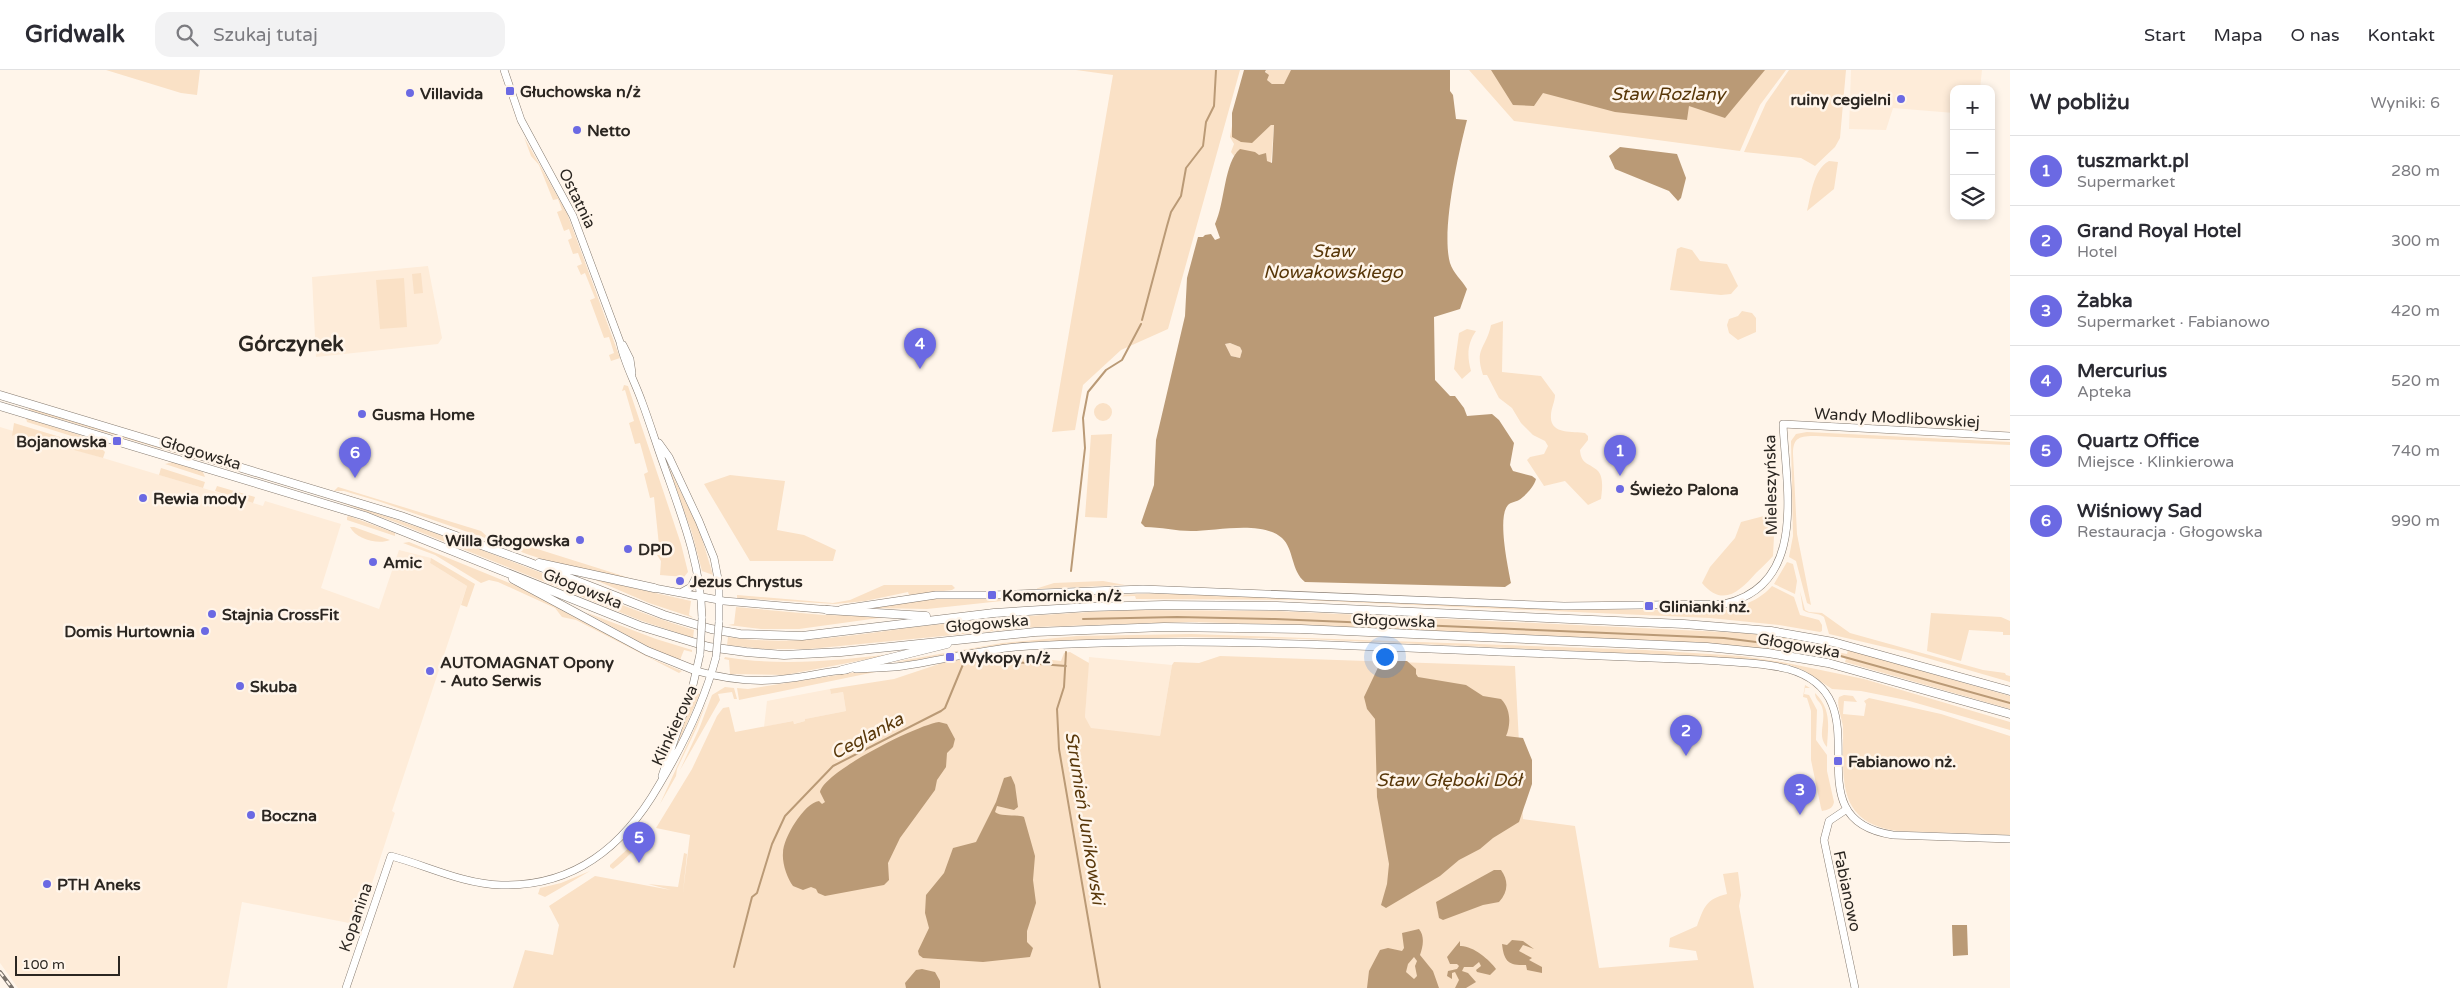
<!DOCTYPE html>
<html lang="pl">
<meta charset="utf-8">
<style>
body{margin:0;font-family:"Varela Round",sans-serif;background:#f2f2f3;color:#2b2b33}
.controls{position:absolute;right:15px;top:15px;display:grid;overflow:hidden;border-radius:10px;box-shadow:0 2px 8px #0003}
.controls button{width:45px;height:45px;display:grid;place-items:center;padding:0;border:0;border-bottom:1px solid #e1e1e2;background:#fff;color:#2b2b33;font:25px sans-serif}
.scale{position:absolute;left:15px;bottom:12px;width:105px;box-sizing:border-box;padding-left:5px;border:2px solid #2b2621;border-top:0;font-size:14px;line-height:18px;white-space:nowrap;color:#2b2621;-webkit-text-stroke:4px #fff5ea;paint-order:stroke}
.you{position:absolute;left:1384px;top:586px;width:18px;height:18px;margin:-12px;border:4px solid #fff;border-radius:50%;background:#1a73e8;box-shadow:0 0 0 8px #1a73e833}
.badge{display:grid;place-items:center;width:32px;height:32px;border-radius:50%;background:#6b69e3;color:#fff;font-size:16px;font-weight:700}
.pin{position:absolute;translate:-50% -41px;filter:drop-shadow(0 1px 2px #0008)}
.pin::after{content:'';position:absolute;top:26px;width:18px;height:15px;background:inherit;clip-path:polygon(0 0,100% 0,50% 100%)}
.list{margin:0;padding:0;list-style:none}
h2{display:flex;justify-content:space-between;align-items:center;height:65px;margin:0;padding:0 20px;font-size:21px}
h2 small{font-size:16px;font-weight:400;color:#7c7c81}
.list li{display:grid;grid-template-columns:32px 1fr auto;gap:15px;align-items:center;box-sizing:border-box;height:70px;padding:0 20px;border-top:1px solid #e1e1e2}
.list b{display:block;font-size:19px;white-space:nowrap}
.list p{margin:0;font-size:16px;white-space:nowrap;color:#7c7c81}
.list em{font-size:16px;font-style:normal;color:#7c7c81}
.icon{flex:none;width:28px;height:28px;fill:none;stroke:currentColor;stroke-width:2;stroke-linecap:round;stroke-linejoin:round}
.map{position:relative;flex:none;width:2010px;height:918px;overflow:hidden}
header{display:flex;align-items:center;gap:30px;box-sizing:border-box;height:70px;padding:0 25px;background:#fff;border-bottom:1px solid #e1e1e2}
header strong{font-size:24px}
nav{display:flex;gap:28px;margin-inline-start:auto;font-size:18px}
.search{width:350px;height:45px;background:#f2f2f3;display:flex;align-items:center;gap:12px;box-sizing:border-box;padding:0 18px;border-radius:15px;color:#7c7c81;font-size:19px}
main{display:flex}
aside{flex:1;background:#fff}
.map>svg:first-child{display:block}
.built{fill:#feecd9}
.green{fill:#fae1c6}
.water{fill:#ba9a76;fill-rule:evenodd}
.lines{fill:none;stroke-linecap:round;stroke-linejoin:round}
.stream{stroke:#ba9a76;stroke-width:2}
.tertiary-casing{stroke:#84796e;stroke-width:8}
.secondary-casing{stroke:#84796e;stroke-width:9}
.tertiary{stroke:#fff;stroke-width:7}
.secondary{stroke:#fff;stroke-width:8}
.rail-casing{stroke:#78716a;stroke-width:4}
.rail{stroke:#fff5ea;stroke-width:2;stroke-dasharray:5.5;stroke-linecap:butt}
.tertiary-bridge-casing{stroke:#84796e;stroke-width:8;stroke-linecap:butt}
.tertiary-bridge{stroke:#fff;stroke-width:7}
.poi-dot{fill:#6b69e3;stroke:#fff5ea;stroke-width:2}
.labels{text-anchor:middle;stroke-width:5;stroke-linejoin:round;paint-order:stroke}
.poi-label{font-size:16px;font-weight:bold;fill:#2b2621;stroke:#fff5ea;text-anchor:start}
.street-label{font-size:16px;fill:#2b2621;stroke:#fff5ea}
.water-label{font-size:18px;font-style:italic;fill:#583709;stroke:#fff5ea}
.district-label{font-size:21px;font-weight:bold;fill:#2b2621;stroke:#fff5ea}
</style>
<header>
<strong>Gridwalk</strong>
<div class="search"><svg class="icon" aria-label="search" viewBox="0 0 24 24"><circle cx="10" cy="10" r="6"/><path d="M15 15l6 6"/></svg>Szukaj tutaj</div>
<nav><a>Start</a><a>Mapa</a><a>O nas</a><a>Kontakt</a></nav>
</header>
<main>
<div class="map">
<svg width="2010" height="918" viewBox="0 0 2010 918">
<rect width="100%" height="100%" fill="#fff5ea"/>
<!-- built -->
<path class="built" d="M1851,0H1982L1980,19H1954V43L1893,38L1886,60L1849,59Z
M428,196L442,268L438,274L316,287L312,207Z
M0,357L263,436L265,431L341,454L321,518L379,539L399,480L431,488L430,493L467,516L392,741L395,743L360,850L354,854L242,832L227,918H18L0,893Z
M1089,587L1172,595L1160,666L1091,659L1085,647Z
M830,619L831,624L843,622L846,641L805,649V651L793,654L792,651L764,657L767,631Z"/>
<!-- green -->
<path class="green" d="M106,0H200L197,25L181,23Z
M1076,0H1240L1168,259L1121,280L1083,315L1075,360L1052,362L1113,5Z
M1266,0H1291L1292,1L1284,14H1272L1267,10Z
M1469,0H1786L1760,35L1740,81L1514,51Z
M1789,0H1846L1840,68L1835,77L1815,96L1801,88L1744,82L1766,33Z
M1271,55H1274L1271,94L1259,85L1236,83L1234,86L1231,82L1234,74L1230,67L1232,56L1233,67L1262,63Z
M524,67L567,143L620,288L611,291L609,285L614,283L609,267L604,268L590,230L595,228L585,203L581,205L577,196L582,194L578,183L573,184L568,170L572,168L569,159L564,161L557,142L562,140L558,129L553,130L539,95L531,86Z
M1829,91L1838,92L1834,119L1807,141C1811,125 1813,100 1829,91Z
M1681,177L1692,180L1700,191L1727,194L1738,216L1731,224L1721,225L1670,220L1677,179Z
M421,203L423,223L414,224L412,204Z
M404,208L407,257L380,259L376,210Z
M1742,241L1752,243L1756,248V262L1738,270L1729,263L1727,255L1729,249L1738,246Z
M1503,251L1502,302L1541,306L1555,325C1555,332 1551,338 1551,345C1549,365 1573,361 1585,363L1588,366V370L1580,380C1581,395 1590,393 1598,401C1604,408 1602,421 1601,429L1588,435L1565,411L1544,416L1527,390L1530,387L1544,384L1548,376L1545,371L1533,365L1521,353L1512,338L1499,328L1487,305H1483C1474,278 1486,279 1491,255Z
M1467,259L1476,261C1467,274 1467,286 1471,301L1462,309L1454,299L1459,263Z
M1230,273L1240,277L1242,281L1240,288L1231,286L1225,274Z
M624,315L628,316L681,474L688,502L684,507L660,505L661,491L657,485H660L654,427L650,428L644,404L648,402L640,373L635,374L629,353L634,351L625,320L622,321Z
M1094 342a9 9 0 1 1 18 0a9 9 0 1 1-18 0Z
M30,338L325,427L29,340Z
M26,348L80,365L97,374L27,352Z
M14,353L103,380L105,382L103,388L16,364L12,366Z
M1807,362L2010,372V375L1816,366C1800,366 1793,367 1793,384L1797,464L1811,535L1807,533L1796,491L1789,487L1793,466L1791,371L1796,364Z
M1112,364L1107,448L1085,447L1091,365Z
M173,392L203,402L205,407L165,394Z
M668,396L699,459L713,505L702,501L692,463Z
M161,398L205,412L203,418L159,405Z
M730,405L785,411L777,460L804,465L836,480L833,491H750L704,414Z
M217,416L255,427L253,433L215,421Z
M338,417L481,461L491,470L378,431L344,421H334Z
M331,429C397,449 462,472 526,497C582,518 637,543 694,560L693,568L642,551L395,452Z
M349,446L395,463V466L347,450V447Z
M1764,446L1774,447L1778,452L1774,466L1773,486C1768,492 1762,497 1756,503C1740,521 1723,538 1702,513L1710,497L1735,468L1741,452Z
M350,457H354L390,470C378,475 356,469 350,457Z
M496,466L620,505L637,511C612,506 505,486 496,466Z
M409,472L517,516L653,589L682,601L679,603L576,550L562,547L555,538L498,512L489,510L481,513L435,485L403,473Z
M431,488L475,514L467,537L461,535L467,516L430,493Z
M1787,492L1793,494L1797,511L1795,524L1774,514Z
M593,509L691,531L689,545L694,548L649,533Z
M1103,511L1125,515L1035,519L1054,513Z
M884,515H952L955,518L952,520L909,525L908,522L865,531L835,534L737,528V525L833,533L850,530Z
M1772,516L1794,527L1800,545L1819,550L1822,555V561L1820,562L1779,555L1710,548L1302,530L1136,529L1135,526L1011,530L927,539L871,538L926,529H983L1172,523L1552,539L1710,540V542C1734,539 1756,534 1772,516Z
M1800,521L1805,540L1809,542L1822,543L1850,563L1983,600L2005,603L2006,605L2010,606V612L1906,582L1829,564L1824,547C1818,542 1809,545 1803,540Z
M736,537L823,545L893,546L799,559H761L728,555L734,554Z
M1139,540L1277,541L1745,563L1795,569L1796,574L1847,584L1848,580L2010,626V639L1845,592L1846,589L1841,587L1795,579L1794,582L1707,573L1301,555L1189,552L1035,557L809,579H765L727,575L728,567C794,577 858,564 924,556C996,548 1067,542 1139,540Z
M585,542L656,569L692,580V582L684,580L680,590L682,592L656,581Z
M1931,543L2001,547L2010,551V565H2003V562L1969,560L1961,591L1927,581Z
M1191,564L1645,580L1741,586L1782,592L1864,609L2010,652V660L1906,630L1861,621L1832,619L1805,601L1790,595L1712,587L1305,569L1191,567L1029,572L984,577L911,591L894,592L1002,573L1077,566Z
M1070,582L1089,593L1085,647L1091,658L1160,666L1172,595L1174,592L1199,593L1220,586L1515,596L1523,749L1575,756L1599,898L1698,890L1696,881L1669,877L1670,868L1697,856C1704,837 1706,829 1727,824L1723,804L1738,802L1741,825L1739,836L1754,918H513L525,880L553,885L559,855L549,836L595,806L671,820L648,814L678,817L684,783L687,784L683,822L690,765L656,758L692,699L717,646L723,638L729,637L735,662L793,651L794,654L805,651V649L846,641L843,622L831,624L830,619L894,609L942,593L981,586H1019L1061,591L1064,583Z
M900,583L785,605L730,604L729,590L724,589L725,587C783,597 842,590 900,583Z
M880,601L739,630L737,618L748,619L857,602Z
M1805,615L1810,618H1805L1804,624L1809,625L1817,640L1816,670L1827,685V701L1834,732C1833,739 1827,740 1822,741L1821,738L1811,690V641L1807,628L1803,627Z
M725,617L734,618L737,629H734L732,622L718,624L720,630L680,700L699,659L712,625Z
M694,622L700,624L679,671H678Z
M1815,623C1832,640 1828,656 1827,677C1816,665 1827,651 1822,637C1820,631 1815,630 1815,623Z
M1844,625L1853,626L1857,632L1844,631L1843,644L1864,646L1866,634L1864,631L1869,628L1941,644L2010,666V765L1897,761C1834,752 1844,706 1843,657C1842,648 1836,635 1839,627Z
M707,631L697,657L677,699L676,706L660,734Z
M643,765L646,767C636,778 625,790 613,799L610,797V795Z
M590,801L545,827L538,824L540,818L561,813Z"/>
<!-- water -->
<path class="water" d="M1244,0H1266L1265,2L1269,5L1267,10L1272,14H1284L1291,0H1450V21L1453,25L1456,49L1467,50C1458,85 1441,161 1450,193C1453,203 1462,210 1467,219L1460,239L1434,247L1435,310L1450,326H1455L1464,338L1467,346L1492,344L1499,350L1514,373L1510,395L1513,401L1532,406L1536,409C1534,417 1525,426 1519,430C1515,432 1511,432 1508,435C1497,447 1508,497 1511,513L1505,517L1305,512C1291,501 1294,479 1282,468C1262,450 1216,461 1191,461C1176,461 1161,457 1145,457L1141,453L1154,415L1156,370L1185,246L1187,208L1198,167H1203L1205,165L1211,164L1215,170L1220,168L1215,154C1225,133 1224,92 1240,79L1255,82L1259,85L1266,83L1267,91L1272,93L1274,55H1271L1252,73L1241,72L1232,67V43ZM1230,273L1240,277L1242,281L1240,288L1231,286L1225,274Z
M1491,0H1765L1725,48L1689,36L1687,50L1615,42L1543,23L1534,36L1513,35Z
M1620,77L1677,84L1686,108L1681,128L1678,131L1669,121L1615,99L1609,86Z
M1383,587L1385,591H1407L1416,599V604L1418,607L1466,615L1483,626L1501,629C1511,639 1511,655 1506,666L1523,668L1532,690V714L1519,752L1493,768L1480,779L1459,790L1440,806L1386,838L1381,835L1387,814L1389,794L1377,727L1375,649L1367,639L1364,627Z
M939,652L947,654L955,669L953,677L947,683L946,697L937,710L935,720L900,768L888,793L889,810L884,815L825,826L818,823L816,819L811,817L803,820L793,816C787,808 782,793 783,783C783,768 804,733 819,731L822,734L825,732L820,722C825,701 917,655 939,652Z
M1011,706L1015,715L1018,737L1014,740L997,736L995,742C1001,747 1015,744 1024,747L1035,786L1033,810L1036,833L1027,861V872L1033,878L1030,887L983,892L923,888L919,885L918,881L929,858L925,843L926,825L944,803L953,778L976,772L996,732L1004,708Z
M1494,800H1501C1509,811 1508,822 1499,832L1483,835L1443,850L1439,848L1436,832Z
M1952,855H1967L1968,885L1953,886Z
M1419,859C1425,866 1423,877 1420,885L1433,901L1439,918H1367L1369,901L1380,880L1388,878L1402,881L1404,878L1402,863ZM1414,887L1417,891L1415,896L1417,906L1414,909L1406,902L1408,894Z
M1512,870L1523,871L1534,879L1523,875L1519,881L1532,888L1529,890L1542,897V903L1527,900L1526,895C1508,896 1504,891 1502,874L1507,875Z
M1460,871V876C1472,875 1490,890 1496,899L1490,905L1477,902L1476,900L1481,896L1479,892L1473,897H1464L1462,901L1468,903L1476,912L1466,918H1455L1459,910L1455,902L1452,903V909L1447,906L1448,901L1457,899L1459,896L1457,894H1450L1447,887Z
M922,899L935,902L940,911V918H906L905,913L916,900Z"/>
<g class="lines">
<!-- stream -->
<path class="stream" d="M1142,250L1167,156L1171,142L1181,126L1186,98L1203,76L1206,52L1214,36L1216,0
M1071,501L1085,378L1083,348L1088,322L1106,300L1122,290L1141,254
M1083,549L1177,547L1275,549L1724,568L1819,580L2010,633
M1066,582L1064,617L1057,639L1059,679L1100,918
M1001,591L1066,596
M734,897L752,827L757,823L772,774L785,746L833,696L941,641L945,638L964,592L986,591"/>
<!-- tertiary casing -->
<g class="tertiary-casing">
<path id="tertiary" d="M504,0L521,50L573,146L620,272C624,293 635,312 642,332C651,356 658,380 667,404C684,452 701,497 702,548
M623,275L630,289L632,303
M659,373L669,387L699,451L714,488L719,514V552
M654,518L724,531L831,540
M682,522L691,517L697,505
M842,539L936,525H992L1143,519L1564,536L1724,534C1808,515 1786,419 1783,354L2010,366
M856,599C872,598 888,598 903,596C945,590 986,578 1029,576C1203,566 1377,577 1551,584C1601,586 1652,588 1702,590C1730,592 1761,592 1788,599C1890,628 1785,749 1893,765L2010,769
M697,601C728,610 760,613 792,608C810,606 828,601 846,600
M662,706L693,615L700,584
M1847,739L1829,751L1824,770L1855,918
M346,918L391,786C428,796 463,814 501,815C575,817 624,776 659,715C683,675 704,633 716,587"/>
</g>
<!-- secondary casing -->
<g class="secondary-casing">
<path id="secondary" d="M0,325L401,446L528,492L664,545L711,559L740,564L802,566L994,543L1090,537L1164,535L1277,536L1684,554L1771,561L1833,572L2010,621
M0,336L365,446L640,556L709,577L746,582L784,585L841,582L1035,562L1164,557L1301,559L1707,577L1768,583L1828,593L2010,644
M539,493L654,518
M513,509L647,581L697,601
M827,540L926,546
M842,600L947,574"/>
</g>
<!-- tertiary -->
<use href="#tertiary" class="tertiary"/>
<!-- secondary -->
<use href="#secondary" class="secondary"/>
<!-- rail casing -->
<g class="rail-casing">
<path id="rail" d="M0,902L12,918"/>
</g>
<!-- rail -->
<use href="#rail" class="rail"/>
<!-- tertiary-bridge casing -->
<g class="tertiary-bridge-casing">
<path id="tertiary-bridge" d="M700,584L702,548
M716,587L719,552"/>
</g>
<!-- tertiary-bridge -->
<use href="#tertiary-bridge" class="tertiary-bridge"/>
</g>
<!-- markers -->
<g class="poi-dot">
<rect x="505" y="16" width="10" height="10" rx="2.5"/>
<circle cx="410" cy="23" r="5"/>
<circle cx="1901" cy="29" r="5"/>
<circle cx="577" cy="60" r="5"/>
<circle cx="362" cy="344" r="5"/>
<rect x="112" y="366" width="10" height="10" rx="2.5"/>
<circle cx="1620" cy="419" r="5"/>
<circle cx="143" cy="428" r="5"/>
<circle cx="580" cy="470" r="5"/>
<circle cx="628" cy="479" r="5"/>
<circle cx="373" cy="492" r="5"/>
<circle cx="680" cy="511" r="5"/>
<rect x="987" y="520" width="10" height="10" rx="2.5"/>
<rect x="1644" y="531" width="10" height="10" rx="2.5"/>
<circle cx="212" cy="544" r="5"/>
<circle cx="205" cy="561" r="5"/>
<rect x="945" y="582" width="10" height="10" rx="2.5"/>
<circle cx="430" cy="601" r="5"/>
<circle cx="240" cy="616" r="5"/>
<rect x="1833" y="686" width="10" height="10" rx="2.5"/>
<circle cx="251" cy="745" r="5"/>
<circle cx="47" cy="814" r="5"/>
</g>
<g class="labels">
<!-- poi labels -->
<g class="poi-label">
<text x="520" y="27">Głuchowska n/ż</text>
<text x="420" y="29">Villavida</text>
<text x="1891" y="35" text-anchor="end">ruiny cegielni</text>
<text x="587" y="66">Netto</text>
<text x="372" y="350">Gusma Home</text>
<text x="107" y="377" text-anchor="end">Bojanowska</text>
<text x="1630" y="425">Świeżo Palona</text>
<text x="153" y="434">Rewia mody</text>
<text x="570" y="476" text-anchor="end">Willa Głogowska</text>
<text x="638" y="485">DPD</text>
<text x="383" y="498">Amic</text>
<text x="690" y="517">Jezus Chrystus</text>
<text x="1002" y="531">Komornicka n/ż</text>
<text x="1659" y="542">Glinianki nż.</text>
<text x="222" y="550">Stajnia CrossFit</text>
<text x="195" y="567" text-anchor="end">Domis Hurtownia</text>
<text x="960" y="593">Wykopy n/ż</text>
<text x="440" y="598">AUTOMAGNAT Opony<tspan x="440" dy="18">- Auto Serwis</tspan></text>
<text x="250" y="622">Skuba</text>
<text x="1848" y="697">Fabianowo nż.</text>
<text x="261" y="751">Boczna</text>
<text x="57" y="820">PTH Aneks</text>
</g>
<!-- street labels -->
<g class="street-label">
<text transform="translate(578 128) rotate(64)" y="6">Ostatnia</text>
<text transform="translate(1897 347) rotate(3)" y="6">Wandy Modlibowskiej</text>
<text transform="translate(201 382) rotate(17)" y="6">Głogowska</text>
<text transform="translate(1770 415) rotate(-91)" y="6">Mieleszyńska</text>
<text transform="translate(583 518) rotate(22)" y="6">Głogowska</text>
<text transform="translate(1394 550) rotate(2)" y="6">Głogowska</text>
<text transform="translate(987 553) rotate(-5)" y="6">Głogowska</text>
<text transform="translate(1799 575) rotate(10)" y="6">Głogowska</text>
<text transform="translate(674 655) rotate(-65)" y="6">Klinkierowa</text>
<text transform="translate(1848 821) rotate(78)" y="6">Fabianowo</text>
<text transform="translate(355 847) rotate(-71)" y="6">Kopanina</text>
</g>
<!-- water labels -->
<g class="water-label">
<text x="1668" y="30">Staw Rozlany</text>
<text x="1333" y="187">Staw<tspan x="1333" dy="21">Nowakowskiego</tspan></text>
<text transform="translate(867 666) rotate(-28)" y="6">Ceglanka</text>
<text x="1449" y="716">Staw Głęboki Dół</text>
<text transform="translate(1085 748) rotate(81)" y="6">Strumień Junikowski</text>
</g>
<!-- district labels -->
<g class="district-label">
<text x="291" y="281">Górczynek</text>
</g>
</g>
</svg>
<div class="controls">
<button>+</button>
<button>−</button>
<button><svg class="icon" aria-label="layers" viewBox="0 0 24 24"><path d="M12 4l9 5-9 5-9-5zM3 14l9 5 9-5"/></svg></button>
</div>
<div class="scale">100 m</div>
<div class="you"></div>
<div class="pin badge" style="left:1620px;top:406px">1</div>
<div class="pin badge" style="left:1686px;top:686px">2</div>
<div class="pin badge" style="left:1800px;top:745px">3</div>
<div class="pin badge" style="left:920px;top:299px">4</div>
<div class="pin badge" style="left:639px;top:793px">5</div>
<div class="pin badge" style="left:355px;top:408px">6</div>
</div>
<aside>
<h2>W pobliżu<small>Wyniki: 6</small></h2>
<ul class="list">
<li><span class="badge">1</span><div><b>tuszmarkt.pl</b><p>Supermarket</p></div><em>280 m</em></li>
<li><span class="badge">2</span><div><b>Grand Royal Hotel</b><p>Hotel</p></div><em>300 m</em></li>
<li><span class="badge">3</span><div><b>Żabka</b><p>Supermarket · Fabianowo</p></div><em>420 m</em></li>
<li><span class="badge">4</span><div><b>Mercurius</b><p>Apteka</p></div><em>520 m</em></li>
<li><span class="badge">5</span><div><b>Quartz Office</b><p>Miejsce · Klinkierowa</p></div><em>740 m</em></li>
<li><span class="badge">6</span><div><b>Wiśniowy Sad</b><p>Restauracja · Głogowska</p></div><em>990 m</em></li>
</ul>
</aside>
</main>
